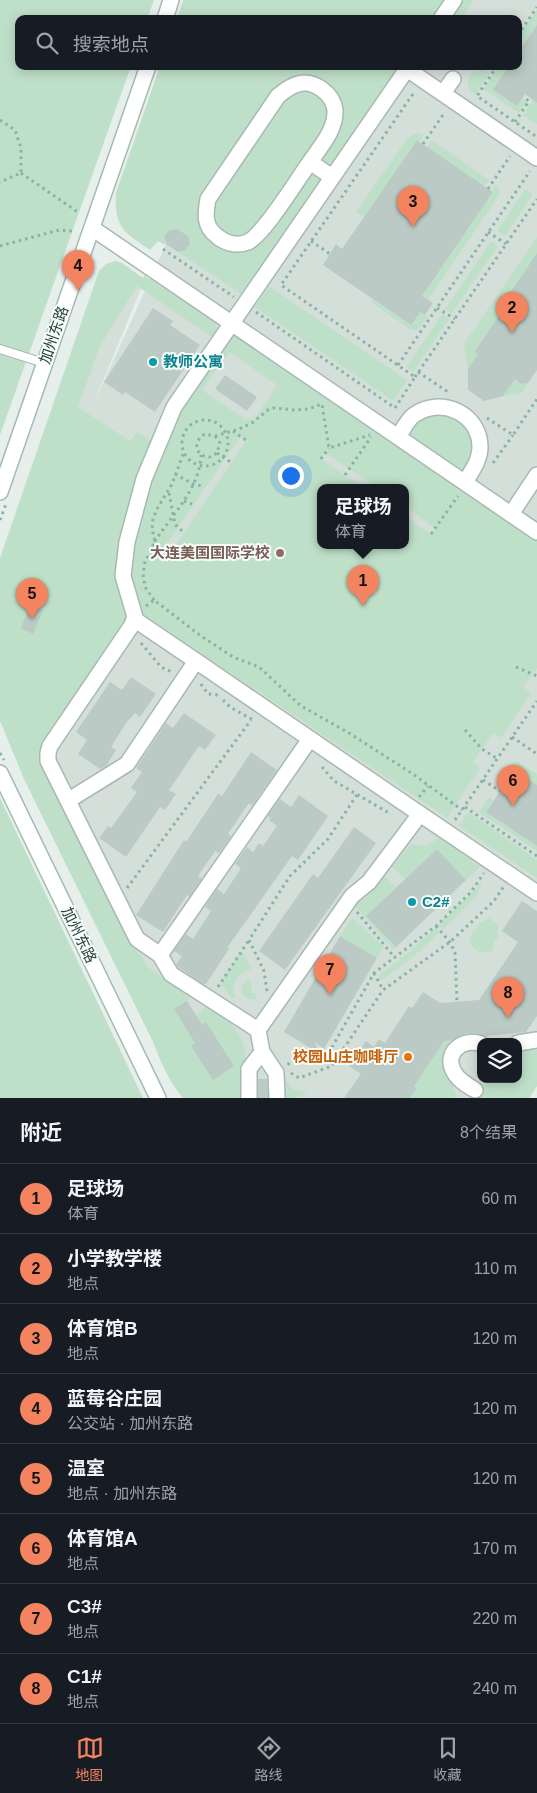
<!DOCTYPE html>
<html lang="zh">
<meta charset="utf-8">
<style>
body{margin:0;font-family:Arial,"Noto Sans SC",sans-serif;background:#242831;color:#f1f3f6}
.controls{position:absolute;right:15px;bottom:15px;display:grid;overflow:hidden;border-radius:10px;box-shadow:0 2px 12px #0003}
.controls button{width:45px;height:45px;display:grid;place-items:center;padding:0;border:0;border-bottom:1px solid #363941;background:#171b24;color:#f1f3f6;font:25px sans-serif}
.you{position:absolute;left:290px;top:475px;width:18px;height:18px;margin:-12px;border:4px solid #fff;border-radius:50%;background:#1a73e8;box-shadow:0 0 0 8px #1a73e833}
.badge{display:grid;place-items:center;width:32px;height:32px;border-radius:50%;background:#f4845f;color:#111;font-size:16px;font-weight:700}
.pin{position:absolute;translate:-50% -41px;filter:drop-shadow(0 1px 2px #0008)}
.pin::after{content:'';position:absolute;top:26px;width:18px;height:15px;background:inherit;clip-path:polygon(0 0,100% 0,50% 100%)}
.popup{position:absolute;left:317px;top:484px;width:92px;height:65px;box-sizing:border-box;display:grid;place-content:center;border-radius:10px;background:#171b24;filter:drop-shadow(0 1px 4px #0005);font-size:16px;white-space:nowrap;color:#9ea1a6}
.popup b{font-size:19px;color:#f1f3f6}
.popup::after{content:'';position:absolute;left:50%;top:100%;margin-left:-10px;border:10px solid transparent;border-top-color:#171b24}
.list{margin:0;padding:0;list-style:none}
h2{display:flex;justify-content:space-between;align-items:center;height:65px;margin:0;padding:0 20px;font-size:21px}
h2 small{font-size:16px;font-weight:400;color:#9ea1a6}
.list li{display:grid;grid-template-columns:32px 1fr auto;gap:15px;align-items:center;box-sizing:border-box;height:70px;padding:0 20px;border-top:1px solid #363941}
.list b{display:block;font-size:19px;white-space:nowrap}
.list p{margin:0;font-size:16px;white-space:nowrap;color:#9ea1a6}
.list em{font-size:16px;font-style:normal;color:#9ea1a6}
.icon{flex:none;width:28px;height:28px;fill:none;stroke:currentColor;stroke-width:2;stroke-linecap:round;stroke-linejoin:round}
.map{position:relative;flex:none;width:537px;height:1098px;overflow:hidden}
.search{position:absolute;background:#171b24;box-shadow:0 2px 12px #0003;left:15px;right:15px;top:15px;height:55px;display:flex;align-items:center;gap:12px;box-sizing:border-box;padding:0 18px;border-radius:10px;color:#9ea1a6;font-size:19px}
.sheet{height:625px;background:#171b24}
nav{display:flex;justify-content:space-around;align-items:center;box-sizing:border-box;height:70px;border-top:1px solid #363941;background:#171b24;font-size:14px;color:#9ea1a6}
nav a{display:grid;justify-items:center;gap:2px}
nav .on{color:#f4845f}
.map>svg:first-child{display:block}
.built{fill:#d4dfda;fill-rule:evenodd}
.green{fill:#bfe0c8;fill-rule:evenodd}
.building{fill:#bbcac4}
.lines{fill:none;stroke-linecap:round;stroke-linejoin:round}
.lane-casing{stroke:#a8b8b2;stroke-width:10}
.street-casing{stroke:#a8b8b2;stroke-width:18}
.secondary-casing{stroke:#a4bbb3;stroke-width:18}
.path{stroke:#86b3a5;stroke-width:3;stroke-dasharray:2.5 4;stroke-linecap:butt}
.lane{stroke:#fff;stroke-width:8}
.street{stroke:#fff;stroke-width:15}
.secondary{stroke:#fff;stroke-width:15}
.culture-dot{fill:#0f9aa8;stroke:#f7fbf9;stroke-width:2}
.education-dot{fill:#8d6e63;stroke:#f7fbf9;stroke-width:2}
.food-dot{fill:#e8710a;stroke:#f7fbf9;stroke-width:2}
.labels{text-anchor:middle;stroke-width:4;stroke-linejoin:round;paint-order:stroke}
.street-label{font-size:15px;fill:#24423a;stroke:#f7fbf9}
.culture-label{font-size:15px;font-weight:bold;fill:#0d838f;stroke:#f7fbf9;text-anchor:start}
.education-label{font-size:15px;font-weight:bold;fill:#785e54;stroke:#f7fbf9;text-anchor:end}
.food-label{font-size:15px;font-weight:bold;fill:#c56008;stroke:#f7fbf9;text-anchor:end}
</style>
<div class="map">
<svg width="537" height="1098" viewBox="0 0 537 1098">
<rect width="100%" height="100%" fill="#e6efeb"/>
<!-- built -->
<path class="built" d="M447,0H537V1086L529,1098H208L37,773L5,623L117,286H137L150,267L91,410L166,244L164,236L169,230L402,66H518V19H435ZM320,487H406V545H320ZM481,1042H518V1079H481Z"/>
<!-- green -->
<path class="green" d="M0,0H154L147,19H19V66H131L0,435Z
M183,0H447L435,19H177Z
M463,0H474L461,19H451Z
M537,10V25L518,52V37Z
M160,66H402L245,297L178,252L186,250L190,244L188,236L177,229L169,230L165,236V245L158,241L150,250C123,232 114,227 116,193Z
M499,66H509L493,90L517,106L523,98L528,101L519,113L483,89Z
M482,70L490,73L475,95L469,90C465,78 471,72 482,70Z
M533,100L537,103V124L523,115Z
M418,133L424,135L420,141L417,140L364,217L356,212L408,137Z
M432,140L489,180L485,186L427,147Z
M496,185L500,191V194L428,300L422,295L493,192L492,191Z
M525,189L533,194L505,236L497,231Z
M537,237V253L497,312L500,314L474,351L478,354L468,369L464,344Z
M491,241L498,246L452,313L445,309Z
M116,261L122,263L143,278L145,276L216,324L218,330L215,339L137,286L100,346L78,407L130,441L137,432L152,441L140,470L129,509L130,615L45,761L125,935L150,969L191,996L187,1001L196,1015L205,1007C213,1013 227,1019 234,1027C250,1046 246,1075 246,1098H183C169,1082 161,1062 153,1042L24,779L0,721V558L99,271L106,264Z
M269,286L407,380L393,401L255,307Z
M372,299L410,325L420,312L428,317L418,330H411L371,302Z
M442,314L449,319L413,372L406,367Z
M232,334L537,541V668L523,687L531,693L501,738L493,733L473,762L480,768L447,818L137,610L127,574L146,494L180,410ZM229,352L277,385L255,418L246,420L202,390ZM240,437L246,441L168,556L162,551ZM325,453L377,487H406V507L435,528L431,534L406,517V545H320V487H362L321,459Z
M515,379L521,384L528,383L522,393L503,396Z
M449,407L478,434L465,482L398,437L412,416Z
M516,761L537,774V785L514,770L506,782L502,779L512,763Z
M489,797L493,800L486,812L537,846V851L479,812Z
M0,798L143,1098H0Z
M468,812L537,860V878L459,826Z
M440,837L480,867L466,880L437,849L405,879L392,867L411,844L426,846Z
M384,876L396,887L366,916L396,947L393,950L354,905L366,898Z
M481,884L482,885L477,893L478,895L443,930L438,925Z
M352,918L384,947L377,958L340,936Z
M489,918L498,924V938L494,941L493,951L479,952L471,946L469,939L473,930L477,928L478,924Z
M435,928L440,932L413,957L382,980L379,979V975L408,953Z
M242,950L251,969L237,977L233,990L236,997L232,999L220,983Z
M248,979L251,982L252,992L257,995L256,999C249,1000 246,999 242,994V986Z
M453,1040L454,1045L446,1066L456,1095L454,1098H410L417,1088L414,1086L444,1041Z
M524,1048L537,1050V1086L529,1098H476L489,1079H518V1052Z
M280,1082H287L293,1089L308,1094L294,1098H283Z"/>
<!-- building -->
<path class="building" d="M537,25V103L525,94L517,106L493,90L509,66H518V52Z
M417,140L493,192L422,296L433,303L425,315L420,312L411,325L323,265L336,244L342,249Z
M177,229L188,236L190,244L186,250L178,252L166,244L164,236L169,230Z
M537,253V370L528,383L521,384L515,379L503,396L484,401L468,390V369L478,354L474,352L500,314L497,312Z
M153,308L173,321L170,325L200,345L155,412L125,392L123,395L104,382Z
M225,375L257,397L247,411L215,389Z
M30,605L43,610L33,634L21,628Z
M131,677L156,694L140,717L135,713L126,723L111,747L116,750L106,766L100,769L78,754L87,740L76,732L110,682L122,690Z
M184,713L216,735L205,750L199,746L169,790L176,794L165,810L160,807L126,857L99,838L108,826L111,828L137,792L131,788L142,772L136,768L166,723L173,728Z
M251,752L277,770L252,806L249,803L228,834L231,836L219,853L215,851L198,876L202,879L189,897L187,895L163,932L136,915L184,840L186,842L218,794L222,796Z
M514,770L537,785V846L486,812Z
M299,795L328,816L298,860L292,856L227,948L229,949L206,984H203L178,967L176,964L182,956L174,951L186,934L193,939L211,911L205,907L217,889L224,894L241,868L235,864L247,847L253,852L259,843L263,846L277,826L269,820L271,818L268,816L280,799L291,807Z
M354,827L376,843L285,970L259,951L313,874L318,878Z
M437,849L466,880L396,947L366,916Z
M522,901L537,911V1016L526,1032L486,1036L476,1033H467L452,1040L444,1041L414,1086L417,1088L410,1098H344L361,1074L349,1066L366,1041L374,1047L379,1039L385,1043L409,1006L412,1008L423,992L440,1003L479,1000L518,942L502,931Z
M340,936L377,958L324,1049L315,1042L319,1053L284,1032Z
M187,1001L202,1025L206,1022L234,1066L213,1080L191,1046L195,1043L174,1009Z
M258,1079H267L268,1098H258Z"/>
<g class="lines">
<!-- lane casing -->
<g class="lane-casing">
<path id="lane" d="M0,349L44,363"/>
</g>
<!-- street casing -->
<g class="street-casing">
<path id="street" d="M441,19L454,0
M443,93L453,79
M310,162C297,180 265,233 248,242C238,246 227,244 218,237C204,227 205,215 208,199L278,96C284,91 290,86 298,84C314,79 333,94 335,110C336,130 320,147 310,162L332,177
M92,228L537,532
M398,437C403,430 407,420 414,415C440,396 480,413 480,447C480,460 472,471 465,482
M511,514L537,475
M134,619L196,661
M69,800L127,764L196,661L420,814L369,882L352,896L258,1030
M420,814L537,893
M160,955L310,739
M518,1043L537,1040
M475,1090C467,1085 458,1080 454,1072C443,1053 463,1037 481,1044
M249,1098V1069L262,1052
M277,1098L276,1073L262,1052L258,1030L171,974L160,955L137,939L48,761V753L50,746L132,625L135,617L123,576L127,542L144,479L174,407L407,69L537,158"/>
</g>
<!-- secondary casing -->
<g class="secondary-casing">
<path id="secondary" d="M165,19L171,0
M0,492L148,66
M0,773L158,1098"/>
</g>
<!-- path -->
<path class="path" d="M518,35L537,7
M497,66L477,96L537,137
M0,120L15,130L21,148V173L0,182
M515,122L529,101L523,97
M423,144L445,112
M21,173L79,213
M488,189L510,156
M488,232L506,244
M311,241L330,254
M0,246L59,230L73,231
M163,249L234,297
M437,308L455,319
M256,312L395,408L415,377L281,285L415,91
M398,365L530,171
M418,372L448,392
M415,377L537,199
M487,418L513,435L537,399
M182 443a23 23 0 1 1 46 0a23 23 0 1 1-46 0Z
M233,431L247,441
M215,436L220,443L217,453L210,457C195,457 192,441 205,434L215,436L239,429L252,423L268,410L274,408L295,410L308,409L322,404L329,448L370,435
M217,453L232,463
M321,459L329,448
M493,463L513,435
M175,474L195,485L204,486
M345,475L371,437
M169,493L175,524L178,528L184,532
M184,501L192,504
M0,520L6,504
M431,534L458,496
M168,556L162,551L155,541C172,515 200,488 201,455
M154,600L145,587L143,574L145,562L155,541L152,529L153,519L157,509L172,484L184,452
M146,606L154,600L201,636L233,657L259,667L301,706L349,733L413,774L462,810
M141,643L161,667L172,672
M516,667L537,676
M201,684L208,694L219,695
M223,700L230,707L255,721
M465,730L482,749L498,759
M512,737L537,754
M0,753L4,760
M322,767L334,781L389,813
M483,780L500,791
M419,797L428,786
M465,807L537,856
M455,820L537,701
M127,888L251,720
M357,912L395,958
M436,926L450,942L455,953L457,1002
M374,973L383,990
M218,987L249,940
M267,991L264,971L249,940L290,876L328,839L358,793
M288,1065L291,1060L327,1056L374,973L436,926L471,892L484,873
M291,1073L299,1078L332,1066L383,990L450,942L494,901L504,886"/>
<!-- lane -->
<use href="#lane" class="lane"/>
<!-- street -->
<use href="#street" class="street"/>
<!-- secondary -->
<use href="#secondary" class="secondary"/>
</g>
<!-- markers -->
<g class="culture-dot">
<circle cx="153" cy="362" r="5"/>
<circle cx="412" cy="902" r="5"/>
</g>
<circle class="education-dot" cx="280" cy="553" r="5"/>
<circle class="food-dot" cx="408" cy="1057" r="5"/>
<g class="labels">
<!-- street labels -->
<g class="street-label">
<text transform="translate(54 335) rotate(-71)" y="5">加州东路</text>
<text transform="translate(79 935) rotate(64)" y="5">加州东路</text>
</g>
<!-- culture labels -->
<g class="culture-label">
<text x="163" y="367">教师公寓</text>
<text x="422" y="907">C2#</text>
</g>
<!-- education labels -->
<g class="education-label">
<text x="270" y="558">大连美国国际学校</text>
</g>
<!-- food labels -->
<g class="food-label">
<text x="398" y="1062">校园山庄咖啡厅</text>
</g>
</g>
</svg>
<div class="controls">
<button><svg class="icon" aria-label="layers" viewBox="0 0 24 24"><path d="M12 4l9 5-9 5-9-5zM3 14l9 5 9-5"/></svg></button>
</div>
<div class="you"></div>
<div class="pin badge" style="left:363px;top:606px">1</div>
<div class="popup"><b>足球场</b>体育</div>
<div class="pin badge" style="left:512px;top:333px">2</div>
<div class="pin badge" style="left:413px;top:227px">3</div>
<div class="pin badge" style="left:78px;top:291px">4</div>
<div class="pin badge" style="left:32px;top:619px">5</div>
<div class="pin badge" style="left:513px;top:806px">6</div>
<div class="pin badge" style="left:330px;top:995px">7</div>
<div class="pin badge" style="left:508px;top:1018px">8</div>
<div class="search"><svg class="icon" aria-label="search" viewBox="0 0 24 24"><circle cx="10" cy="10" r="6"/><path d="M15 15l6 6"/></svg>搜索地点</div>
</div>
<section class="sheet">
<h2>附近<small>8个结果</small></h2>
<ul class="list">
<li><span class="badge">1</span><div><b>足球场</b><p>体育</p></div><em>60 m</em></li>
<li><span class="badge">2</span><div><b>小学教学楼</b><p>地点</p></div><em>110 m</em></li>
<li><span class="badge">3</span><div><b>体育馆B</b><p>地点</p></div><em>120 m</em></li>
<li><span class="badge">4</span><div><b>蓝莓谷庄园</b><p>公交站 · 加州东路</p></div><em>120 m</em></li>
<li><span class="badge">5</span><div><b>温室</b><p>地点 · 加州东路</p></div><em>120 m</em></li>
<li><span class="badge">6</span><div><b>体育馆A</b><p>地点</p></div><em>170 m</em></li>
<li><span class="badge">7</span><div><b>C3#</b><p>地点</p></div><em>220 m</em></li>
<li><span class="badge">8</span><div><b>C1#</b><p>地点</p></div><em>240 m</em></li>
</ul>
</section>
<nav>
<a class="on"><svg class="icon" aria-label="map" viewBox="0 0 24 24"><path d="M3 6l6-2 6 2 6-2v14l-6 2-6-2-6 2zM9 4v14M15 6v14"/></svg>地图</a>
<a><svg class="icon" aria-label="directions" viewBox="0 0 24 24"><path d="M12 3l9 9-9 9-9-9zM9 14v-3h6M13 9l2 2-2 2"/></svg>路线</a>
<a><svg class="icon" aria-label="saved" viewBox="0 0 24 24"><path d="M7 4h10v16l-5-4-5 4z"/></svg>收藏</a>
</nav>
